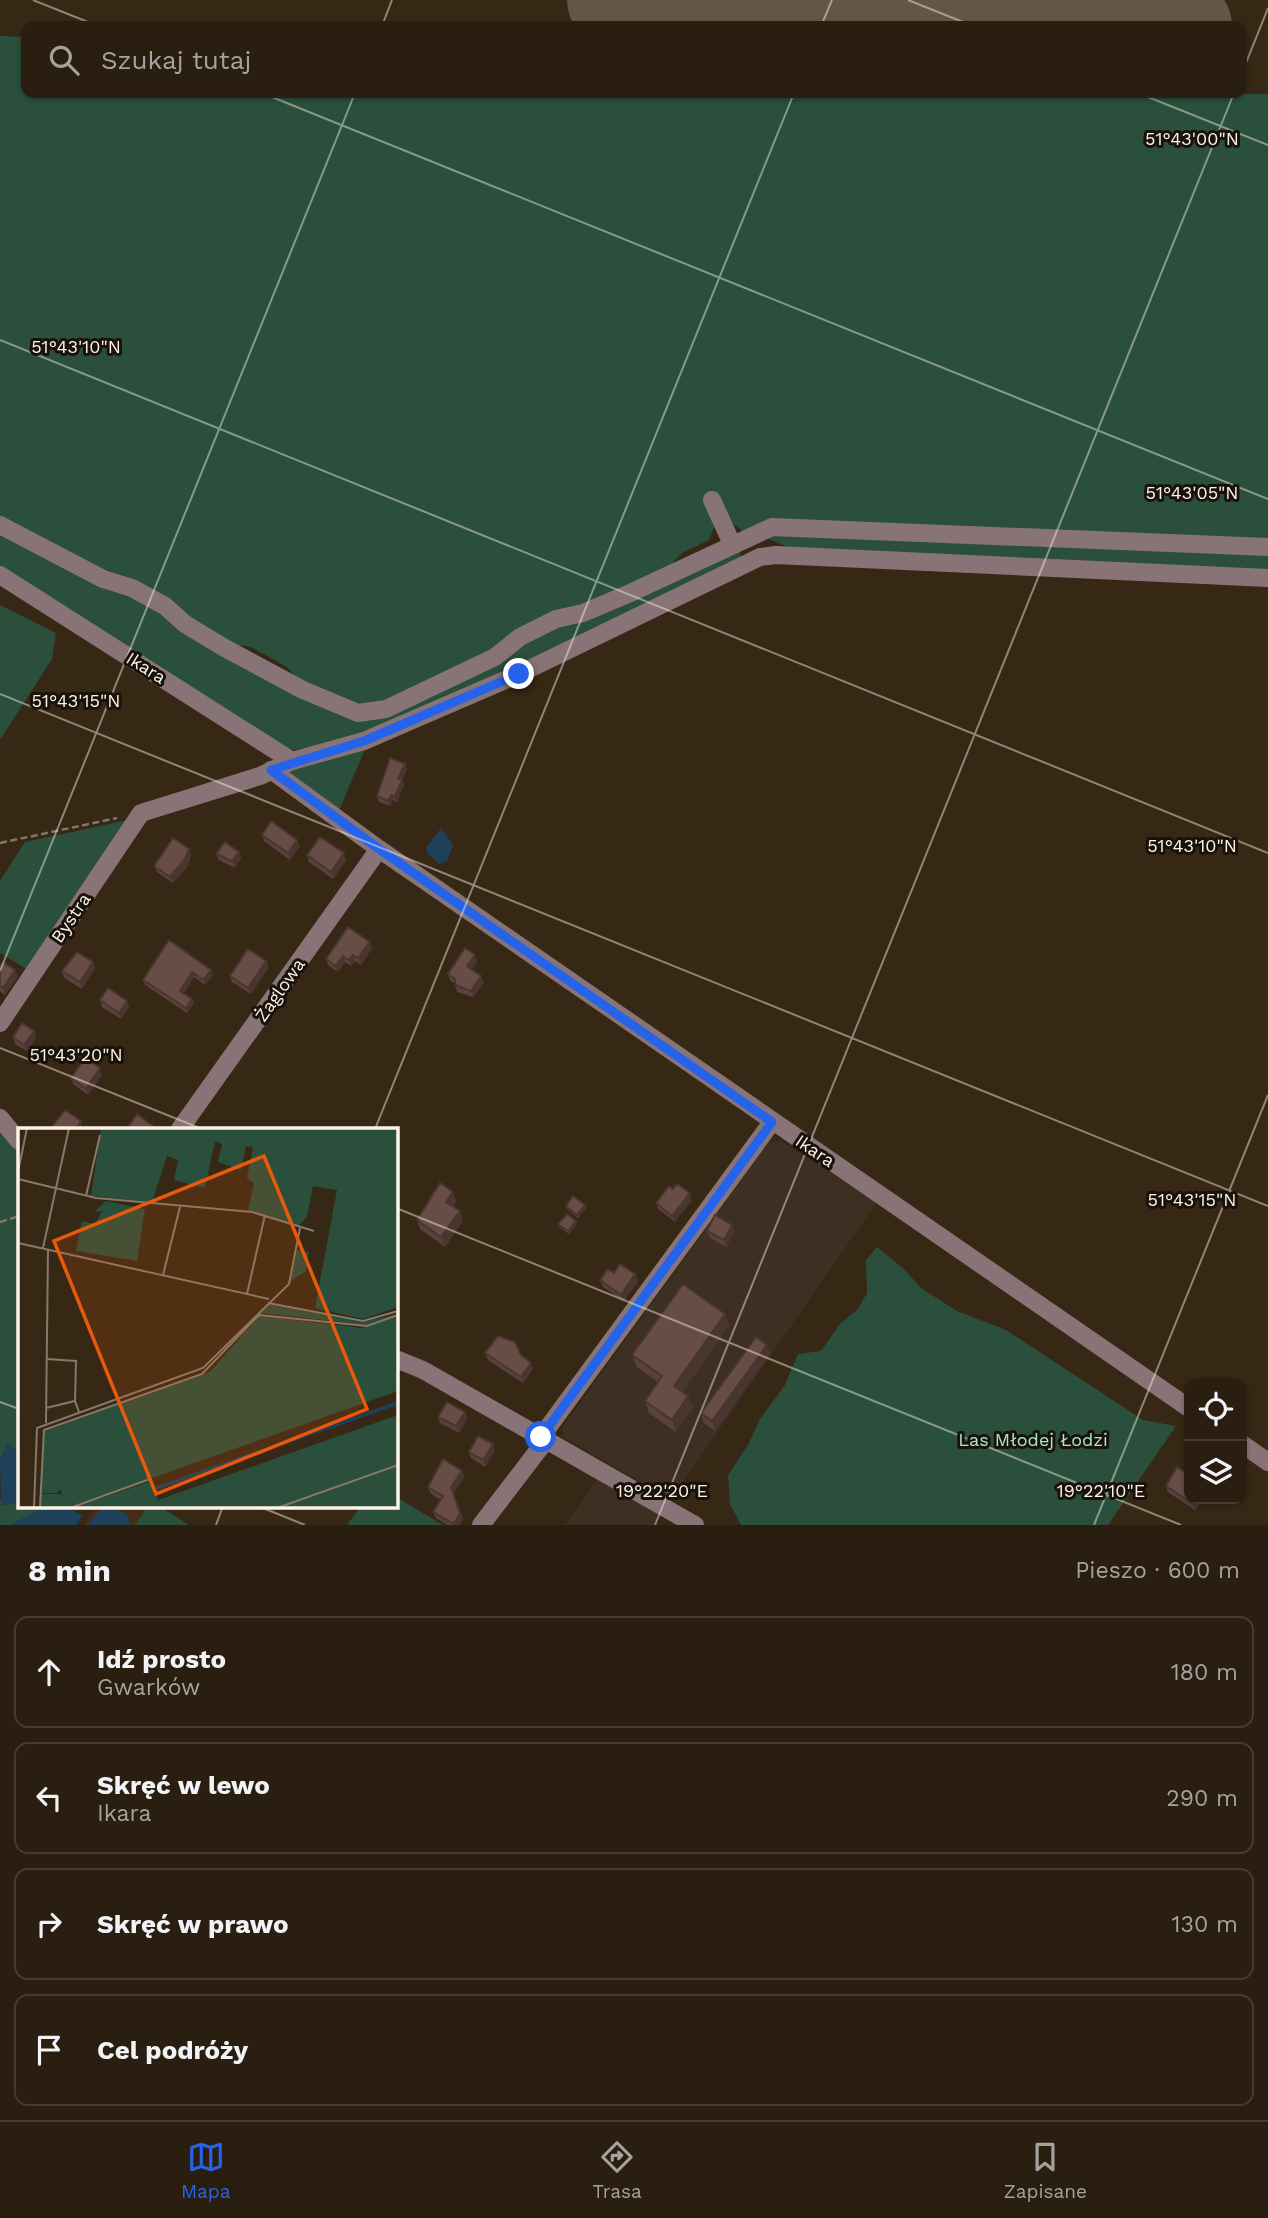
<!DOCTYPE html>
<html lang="pl">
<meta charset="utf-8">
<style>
body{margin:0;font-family:"Work Sans",sans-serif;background:#352b1e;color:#f1f3f6}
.controls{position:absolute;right:21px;bottom:21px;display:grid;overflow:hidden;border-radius:14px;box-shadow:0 2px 5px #0004}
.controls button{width:63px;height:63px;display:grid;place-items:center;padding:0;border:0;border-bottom:2px solid #453c30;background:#291e10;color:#f1f3f6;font:35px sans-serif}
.stop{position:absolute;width:21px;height:21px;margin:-16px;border:5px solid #2563eb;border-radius:50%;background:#fff}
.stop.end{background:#2563eb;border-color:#fff;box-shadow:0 2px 7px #0008}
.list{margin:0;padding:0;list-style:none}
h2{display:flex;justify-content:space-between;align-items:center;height:91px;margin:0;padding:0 28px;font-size:30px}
h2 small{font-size:23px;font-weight:400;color:#a5a29f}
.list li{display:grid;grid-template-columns:46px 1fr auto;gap:21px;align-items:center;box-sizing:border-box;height:112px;margin:0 14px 14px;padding:0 14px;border:2px solid #453c30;border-radius:14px}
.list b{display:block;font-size:26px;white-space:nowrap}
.list p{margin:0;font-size:23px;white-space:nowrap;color:#a5a29f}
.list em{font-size:23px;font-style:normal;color:#a5a29f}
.icon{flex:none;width:38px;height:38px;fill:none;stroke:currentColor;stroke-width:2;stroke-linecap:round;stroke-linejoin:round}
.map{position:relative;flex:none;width:1268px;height:1525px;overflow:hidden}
.search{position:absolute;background:#291e10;box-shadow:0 2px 5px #0004;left:21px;right:21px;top:21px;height:77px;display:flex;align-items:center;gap:18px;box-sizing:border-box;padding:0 24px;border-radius:14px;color:#a5a29f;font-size:26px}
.sheet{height:595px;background:#291e10}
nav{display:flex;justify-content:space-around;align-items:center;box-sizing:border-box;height:98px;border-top:2px solid #453c30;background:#291e10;font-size:19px;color:#a5a29f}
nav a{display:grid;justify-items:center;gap:4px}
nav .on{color:#2563eb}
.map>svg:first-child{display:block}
.built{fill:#442f16}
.industrial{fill:#3d3022}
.green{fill:#2a4f3c}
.water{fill:#1e4159}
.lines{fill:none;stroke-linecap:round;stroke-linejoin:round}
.runway{stroke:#645644;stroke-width:96}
.path{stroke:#847766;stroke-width:2.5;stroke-dasharray:7 3.5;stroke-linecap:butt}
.minor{stroke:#887477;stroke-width:18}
.wall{fill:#59423c}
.shaded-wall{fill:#493631}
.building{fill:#684d46;stroke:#493631;stroke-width:2}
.route{stroke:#2563eb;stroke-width:9}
.ticks{fill:none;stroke:#fdf3e7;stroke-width:2;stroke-opacity:0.45}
.labels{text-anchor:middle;stroke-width:6;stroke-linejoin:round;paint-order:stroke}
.street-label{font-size:18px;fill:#fdf3e7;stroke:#19120a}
.park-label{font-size:18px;fill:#a5ebc5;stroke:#19120a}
.inset-river{fill:none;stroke:#1e4159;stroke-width:3.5}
.inset-road{fill:none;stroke:#867969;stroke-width:2}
.view{fill:#e8590c;fill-opacity:0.15;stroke:#e8590c;stroke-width:3.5}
.inset-edge{fill:none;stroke:#fdf3e7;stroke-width:3.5}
.ticks-label{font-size:18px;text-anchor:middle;fill:#fdf3e7;stroke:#19120a;stroke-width:6;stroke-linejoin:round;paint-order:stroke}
</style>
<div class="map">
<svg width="1268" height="1525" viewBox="0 0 1268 1525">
<rect width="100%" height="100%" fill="#372815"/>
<!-- built -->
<path class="built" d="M97,1506H148L135,1525H84Z"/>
<!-- industrial -->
<path class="industrial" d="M781,1141L877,1202L671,1499L562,1437L564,1425L768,1143Z
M597,1480L659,1515L653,1525H565Z"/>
<!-- green -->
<path class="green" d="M0,36L26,37V93L1268,94V544L743,531L729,521L715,525L709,540L682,553L665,571L498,648L424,687L362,708L304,686L287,667L251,647L226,643L106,573L0,521Z
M0,532L159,610L185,632L348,717C479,662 609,605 740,551L741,560L517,671L365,736L293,750L282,747L0,569Z
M766,533L1268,552V571L792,549L767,538Z
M0,605L56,633L52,659L0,740Z
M365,749L338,813L284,774L286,769Z
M132,819L30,971L0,953V881L25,842Z
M0,1121L19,1140V1452L8,1444L0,1459Z
M877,1247L904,1269L921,1288L957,1311L1006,1330L1143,1420L1176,1426L1108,1525H741L730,1504L728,1475L748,1445L760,1419L785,1385L798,1354L821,1351L840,1324L858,1309L867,1293L866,1260Z
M396,1497L443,1525H347L361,1506H396Z
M0,1499L2,1505L19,1503V1506H47L11,1525H0Z
M148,1506H159L189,1525H135Z"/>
<!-- water -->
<path class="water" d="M441,828L453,845L447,861L439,864L427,853L426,848Z
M8,1443L19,1452V1503L1,1505L0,1459Z
M47,1506H64L82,1515L77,1525H11Z
M104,1506L127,1514L130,1525H87Z"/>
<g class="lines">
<!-- runway -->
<path class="runway" d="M615,0L1184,26"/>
<!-- path -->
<path class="path" d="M0,843L117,818
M0,1222L19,1216"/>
<!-- minor -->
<path class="minor" d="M712,500L732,544
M0,525L103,579L132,588L165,606L185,624L223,647L303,690L358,713L386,709L495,657L520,637L556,619L583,613L628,594L772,527L1268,547
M0,575L292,761
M271,770L379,849L1189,1408
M0,1023L141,813L260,776L292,761L364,741L519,674L760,557L776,555L1268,578
M0,1118L19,1141
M180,1129L379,849
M396,1359L423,1370L695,1525
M541,1437L772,1122
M1242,1444L1268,1462
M481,1525L546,1440"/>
</g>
<!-- wall -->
<path class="wall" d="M405,764L407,769L402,779L404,785L397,802L393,800L390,806L379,802L377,796Z
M262,835L297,840L300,846L290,860L264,841Z
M189,849L191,855L188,866L173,883L157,872L154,866Z
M239,852L241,858L235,868L219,860L216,854Z
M307,855L346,860L333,879L309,862Z
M169,940L213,975L205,985L194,977L184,993L194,1003L187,1013L145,985L143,980Z
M372,948L361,965L355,961L351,966L345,962L338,972L328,965L326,959Z
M266,961L268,968L251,994L232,982L230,976Z
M93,962L95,968L82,989L64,978L62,971Z
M477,962L472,969L484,983L473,997L457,992L455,984L450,980L448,974Z
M0,966L15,970L18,976L5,995L0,991Z
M100,1000L127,1001L129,1007L121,1019L102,1007Z
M34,1031L36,1037L27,1051L15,1044L13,1037Z
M102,1075L88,1095L73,1084L71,1078Z
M453,1192L456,1202L453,1207L463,1221L445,1247L420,1229L417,1220Z
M692,1200L675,1222L658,1209L656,1203Z
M585,1205L586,1208L578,1218L567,1209L566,1206Z
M558,1224H577L569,1234L559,1227Z
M707,1231L735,1232L726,1247L709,1237Z
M614,1273L635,1274L638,1281L624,1301L603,1287L600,1280Z
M725,1314L729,1326L682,1392L693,1408L676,1432L649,1413L645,1401L658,1382L637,1367L632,1355Z
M767,1345L770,1354L715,1431L704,1423L701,1413Z
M485,1353L521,1355L533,1369L523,1383L488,1360Z
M465,1412L467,1419L459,1433L440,1423L438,1417Z
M495,1450L485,1467L471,1458L469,1452Z
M462,1471L464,1477L453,1494L463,1519L459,1525H447L436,1518L433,1512L441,1500L431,1494L428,1487Z
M1166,1486L1189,1499H1203L1195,1510L1168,1492Z"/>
<!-- shaded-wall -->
<path class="shaded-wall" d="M405,764L407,769L400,783L398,778Z
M402,780L404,785L397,802L395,797Z
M391,795L393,800L390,806L388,801Z
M297,840L300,846L290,860L288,853Z
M189,849L191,855L188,866L173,883L170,877Z
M239,852L241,858L235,868L232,861Z
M344,853L346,860L333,879L331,872Z
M370,942L372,948L361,965L358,958Z
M353,955L355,961L351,966L349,960Z
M475,955L477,962L470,972L467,966Z
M343,956L345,962L338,972L335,966Z
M266,961L268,968L251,994L248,988Z
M93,962L95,968L82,989L80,982Z
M15,970L18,976L5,995L3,988Z
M211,970L213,975L205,985L203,980Z
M192,972L194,977L182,996L180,991Z
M481,976L484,983L473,997L471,991Z
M192,999L194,1003L187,1013L186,1008Z
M127,1001L129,1007L121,1019L119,1013Z
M34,1031L36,1037L27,1051L24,1045Z
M100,1068L102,1075L88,1095L86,1089Z
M81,1121L83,1128L82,1130H75Z
M453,1192L456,1202L449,1211L446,1202Z
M690,1193L692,1200L675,1222L672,1216Z
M585,1205L586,1208L578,1218L577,1215Z
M460,1211L463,1221L445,1247L441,1237Z
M576,1221L577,1224L569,1234L568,1231Z
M732,1225L735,1232L726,1247L724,1240Z
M635,1274L638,1281L624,1301L621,1295Z
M725,1314L729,1326L678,1398L674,1386Z
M767,1345L770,1354L715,1431L712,1421Z
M531,1363L533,1369L523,1383L521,1377Z
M688,1396L693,1408L676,1432L672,1420Z
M465,1412L467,1419L459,1433L456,1426Z
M493,1444L495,1450L485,1467L483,1460Z
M462,1471L464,1477L453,1494L451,1487Z
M1196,1499H1203L1195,1510L1193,1504Z
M460,1513L463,1519L459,1525H454V1524Z"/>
<!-- building -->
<path class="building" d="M390,758L405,764L398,778L402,780L395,797L391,795L388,801L377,796Z
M271,821L297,840L288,853L262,835Z
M320,837L344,853L331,872L307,855Z
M173,838L189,849L185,859L170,877L154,866Z
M225,842L239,852L232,861L216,854Z
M348,927L370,942L358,958L353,955L349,960L343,956L335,966L326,959Z
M169,940L211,970L203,980L192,972L180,991L192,999L186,1008L143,980Z
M465,948L475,955L467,966L481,976L471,991L455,985V979L448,974Z
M248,949L266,961L248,988L230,976Z
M77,952L93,962L80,982L62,971Z
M3,962L15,970L3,988L0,986V966Z
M108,988L127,1001L119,1013L100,1000Z
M22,1023L34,1031L24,1045L13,1037Z
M85,1058L100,1068L86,1089L71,1078Z
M65,1110L81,1121L75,1130H52L51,1128Z
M137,1114L153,1126L151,1130H126Z
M440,1183L453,1192L446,1202L460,1211L441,1237L417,1220Z
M677,1184L690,1193L672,1216L656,1203L669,1186L673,1189Z
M573,1196L585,1205L577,1215L566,1206Z
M567,1214L576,1221L568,1231L558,1224Z
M715,1215L732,1225L724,1240L707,1231Z
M620,1264L635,1274L621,1295L600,1280L608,1269L614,1273Z
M683,1284L725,1314L674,1386L688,1396L672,1420L645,1401L662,1376L632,1355Z
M498,1336L515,1342L521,1355L531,1363L521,1377L485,1353Z
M756,1337L767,1345L712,1421L701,1413Z
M447,1402L465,1412L456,1426L438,1417Z
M478,1436L493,1444L483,1460L469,1452Z
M443,1459L462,1471L451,1487L460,1513L454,1524L433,1512L443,1496L428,1487Z
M1177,1467L1189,1475V1499H1196L1193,1504L1166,1486Z"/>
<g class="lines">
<!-- route -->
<path class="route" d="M519,674L364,741L271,770L379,849L772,1122L541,1437"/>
</g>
<!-- ticks -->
<path class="ticks" d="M33,0L98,26M908,0L973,26M382,26L392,0M821,26L832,0M1242,73L1268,8M262,93L1268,499M1138,93L1268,145M0,340L1268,853M0,694L1268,1206M0,971L355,93M0,1048L202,1129M375,1129L794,93M396,1208L1181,1525M0,1402L19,1409M258,1506L305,1525M216,1525L223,1506M655,1525L1234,93M1094,1525L1268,1095"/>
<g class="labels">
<!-- street labels -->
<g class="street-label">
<text transform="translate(146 668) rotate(32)" y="6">Ikara</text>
<text transform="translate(71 918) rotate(-56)" y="6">Bystra</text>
<text transform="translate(280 990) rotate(-55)" y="6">Żaglowa</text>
<text transform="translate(815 1151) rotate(34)" y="6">Ikara</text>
</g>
<!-- park labels -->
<g class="park-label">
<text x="1033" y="1446">Las Młodej Łodzi</text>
</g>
</g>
<!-- overview -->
<g transform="translate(18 1128)">
<rect width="380" height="380" fill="#372815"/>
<path d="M83,0H380V179L345,191L297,180L319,62L295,58L289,88L281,98L230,82L236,55L229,50L235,19L228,18L223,42L200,34L204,16L197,13L187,60L156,52L160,32L149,28L134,74L73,68ZM88,73L127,81L119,133L58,123L64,93L77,96L84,83L76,84ZM279,122L291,124L288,143L272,154ZM250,176L344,194L380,186L349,197L245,185L188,238ZM241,188L344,200L380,188V263L49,380H23V366H44L42,361L39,365H23L25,304L193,243ZM380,287V336L256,380H55L133,353L140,372ZM380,338V380H262Z" fill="#2a4f3c"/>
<path class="inset-river" d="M138,360L380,275"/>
<path class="inset-road" d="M0,44L9,0M0,51L78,70L234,84L296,103M68,68L82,7M0,115L251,171M25,120L51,0M145,147L162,79M229,166L247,87M250,175L345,193L380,183M29,231L58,233L57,273M28,280L57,273L61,284M28,295L30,121M16,380L19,300L185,240L271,156L282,100M22,380L26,302L184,246L241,187L349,198L380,187M52,380L132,351M259,380L380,337"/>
<path class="view" d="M246,28L349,281L138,366L36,113Z"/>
<rect width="380" height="380" class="inset-edge"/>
</g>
<g class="ticks-label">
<text x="1192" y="145">51°43'00"N</text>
<text x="76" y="353">51°43'10"N</text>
<text x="1192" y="499">51°43'05"N</text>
<text x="76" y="707">51°43'15"N</text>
<text x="1192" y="852">51°43'10"N</text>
<text x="76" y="1061">51°43'20"N</text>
<text x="1192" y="1206">51°43'15"N</text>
<text x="662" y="1497">19°22'20"E</text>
<text x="1101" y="1497">19°22'10"E</text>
</g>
</svg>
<div class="controls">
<button><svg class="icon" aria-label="locate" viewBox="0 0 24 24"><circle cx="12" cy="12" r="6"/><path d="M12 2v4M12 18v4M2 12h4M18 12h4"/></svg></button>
<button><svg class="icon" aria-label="layers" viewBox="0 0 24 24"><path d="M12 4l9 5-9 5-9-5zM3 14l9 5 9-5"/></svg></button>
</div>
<div class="stop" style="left:541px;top:1437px"></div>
<div class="stop end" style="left:519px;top:674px"></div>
<div class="search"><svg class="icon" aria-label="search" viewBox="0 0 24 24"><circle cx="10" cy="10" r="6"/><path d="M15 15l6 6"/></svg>Szukaj tutaj</div>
</div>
<section class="sheet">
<h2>8 min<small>Pieszo · 600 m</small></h2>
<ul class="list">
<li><svg class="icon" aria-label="ahead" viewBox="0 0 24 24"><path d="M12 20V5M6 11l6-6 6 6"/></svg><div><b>Idź prosto</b><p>Gwarków</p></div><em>180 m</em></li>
<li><svg class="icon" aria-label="left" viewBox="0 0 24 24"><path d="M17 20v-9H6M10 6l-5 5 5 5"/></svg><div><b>Skręć w lewo</b><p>Ikara</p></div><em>290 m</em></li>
<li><svg class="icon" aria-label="right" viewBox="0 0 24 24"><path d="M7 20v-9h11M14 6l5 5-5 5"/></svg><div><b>Skręć w prawo</b></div><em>130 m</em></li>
<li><svg class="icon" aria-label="arrive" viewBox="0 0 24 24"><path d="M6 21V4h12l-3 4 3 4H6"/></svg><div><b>Cel podróży</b></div></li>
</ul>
</section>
<nav>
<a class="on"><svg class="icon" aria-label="map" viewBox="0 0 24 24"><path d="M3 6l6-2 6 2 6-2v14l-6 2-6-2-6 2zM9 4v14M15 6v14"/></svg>Mapa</a>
<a><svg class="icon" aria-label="directions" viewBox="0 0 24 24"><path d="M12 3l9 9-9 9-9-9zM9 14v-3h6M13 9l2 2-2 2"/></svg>Trasa</a>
<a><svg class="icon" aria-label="saved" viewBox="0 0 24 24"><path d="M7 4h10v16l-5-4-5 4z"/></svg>Zapisane</a>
</nav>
